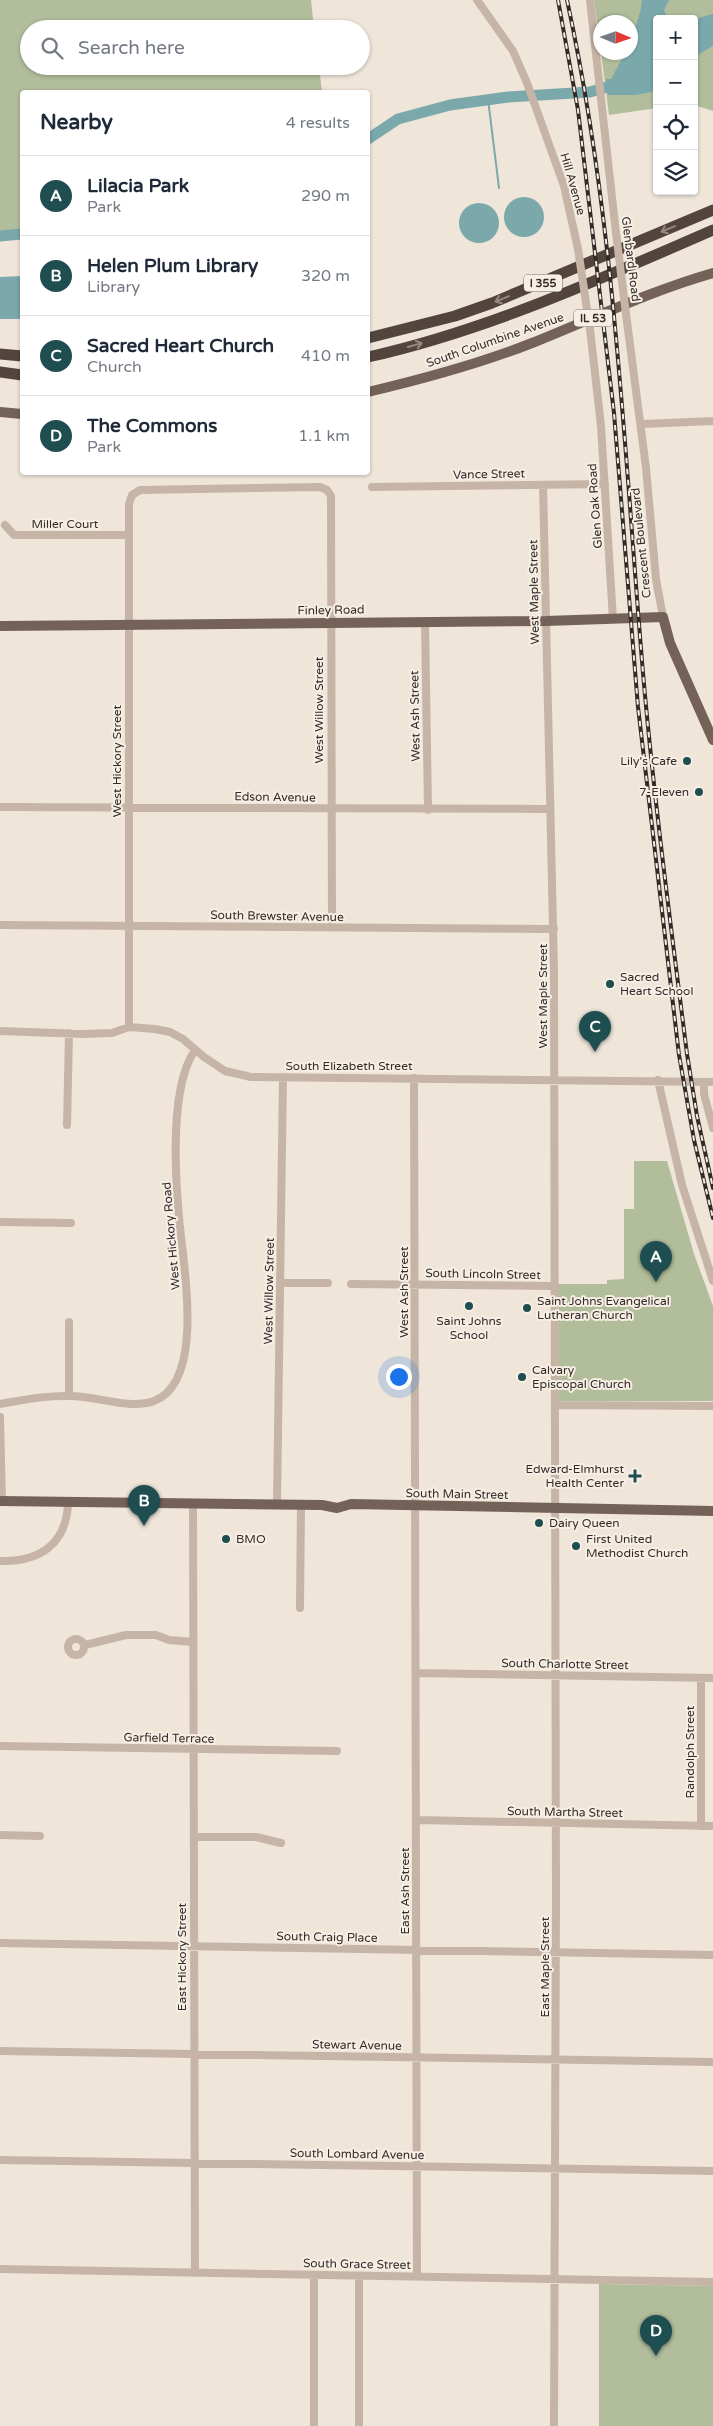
<!DOCTYPE html>
<meta charset="utf-8">
<style>
body{margin:0;font-family:"Varela Round",sans-serif;background:#f2f2f3;color:#1f2937}
.controls{position:absolute;right:15px;top:15px;display:grid;overflow:hidden;border-radius:5px;box-shadow:0 1px 4px #0004}
.controls button{width:45px;height:45px;display:grid;place-items:center;padding:0;border:0;border-bottom:1px solid #e0e1e3;background:#fff;color:#1f2937;font:25px sans-serif}
.compass{position:absolute;left:593px;top:15px;width:45px;height:45px;border-radius:50%;background:#fff;box-shadow:0 1px 4px #0004;rotate:92deg}
.you{position:absolute;left:398px;top:1376px;width:18px;height:18px;margin:-12px;border:4px solid #fff;border-radius:50%;background:#1a73e8;box-shadow:0 0 0 8px #1a73e833}
.badge{display:grid;place-items:center;width:32px;height:32px;border-radius:50%;background:#1f4e51;color:#fff;font-size:16px;font-weight:700}
.pin{position:absolute;translate:-50% -41px;filter:drop-shadow(0 1px 2px #0008)}
.pin::after{content:'';position:absolute;top:26px;width:18px;height:15px;background:inherit;clip-path:polygon(0 0,100% 0,50% 100%)}
.list{margin:0;padding:0;list-style:none}
h2{display:flex;justify-content:space-between;align-items:center;height:65px;margin:0;padding:0 20px;font-size:21px}
h2 small{font-size:16px;font-weight:400;color:#747a83}
.list li{display:grid;grid-template-columns:32px 1fr auto;gap:15px;align-items:center;box-sizing:border-box;height:80px;padding:0 20px;border-top:1px solid #e0e1e3}
.list b{display:block;font-size:19px;white-space:nowrap}
.list p{margin:0;font-size:16px;white-space:nowrap;color:#747a83}
.list em{font-size:16px;font-style:normal;color:#747a83}
.icon{flex:none;width:28px;height:28px;fill:none;stroke:currentColor;stroke-width:2;stroke-linecap:round;stroke-linejoin:round}
.map{position:relative;flex:none;width:713px;height:2426px;overflow:hidden}
.search{position:absolute;background:#fff;box-shadow:0 1px 4px #0004;left:20px;top:20px;width:350px;height:55px;display:flex;align-items:center;gap:12px;box-sizing:border-box;padding:0 18px;border-radius:28px;color:#747a83;font-size:19px}
.panel{position:absolute;background:#fff;box-shadow:0 1px 4px #0004;left:20px;top:90px;width:350px;height:385px;border-radius:5px}
.map>svg:first-child{display:block}
.green{fill:#b1bd9b}
.water{fill:#7ba8aa}
.lines{fill:none;stroke-linecap:round;stroke-linejoin:round}
.stream{stroke:#7ba8aa;stroke-width:2}
.river{stroke:#7ba8aa;stroke-width:11}
.minor{stroke:#c6b5a6;stroke-width:8}
.major{stroke:#746259;stroke-width:10}
.highway{stroke:#53453e;stroke-width:11}
.rail-casing{stroke:#332b27;stroke-width:4}
.rail{stroke:#f7efe5;stroke-width:2;stroke-dasharray:5.5;stroke-linecap:butt}
.minor-bridge{stroke:#c6b5a6;stroke-width:8}
.oneway{stroke:#958981}
.poi-dot{fill:#1f4e51;stroke:#f7efe5;stroke-width:2}
.labels{text-anchor:middle;stroke-width:4;stroke-linejoin:round;paint-order:stroke}
.shield{fill:#f7efe5;stroke:#6e6660;stroke-width:1}
.shield-label{font-size:11px;font-weight:bold;fill:#332b27}
.street-label{font-size:12px;fill:#332b27;stroke:#f7efe5}
.poi-label{font-size:12px;fill:#332b27;stroke:#f7efe5;text-anchor:start}
</style>
<div class="map">
<svg width="713" height="2426" viewBox="0 0 713 2426">
<rect width="100%" height="100%" fill="#efe5d9"/>
<!-- green -->
<path class="green" d="M0,0H311L314,29H29V66H319L322,92H22V230L0,231Z
M594,0H713V111L694,105V19H657V108L609,115L601,53L630,52V22H600V45Z
M634,1161H667L694,1254L713,1306V1401H559L558,1284H607V1280L624,1279V1209H634Z
M599,2284L713,2286V2426H599Z"/>
<!-- water -->
<path class="water" d="M642,0H669L664,10L667,17L671,19H657V91L635,95H608L606,79H611L625,53L630,52C630,34 641,19 642,0Z
M713,14V46L694,57V19Z
M504 217a20 20 0 1 1 40 0a20 20 0 1 1-40 0Z
M459 223a20 20 0 1 1 40 0a20 20 0 1 1-40 0Z
M22,276V319H0V277Z"/>
<g class="lines">
<!-- stream -->
<path class="stream" d="M488,99L499,188"/>
<!-- river -->
<path class="river" d="M368,139L398,119L450,105L508,97L590,92L621,83
M0,236L22,234"/>
<!-- minor -->
<path class="minor" d="M477,0L513,51L527,83L564,186L578,249
M590,0L616,233
M626,314L646,468L656,579L663,617
M590,329L601,426L613,619
M641,424L713,421
M543,485L554,971L556,1898L554,2426
M372,487L605,484
M5,525L14,535H129
M425,621L428,810
M0,807L550,809
M0,925L554,929
M129,1027V504L132,495L140,490L320,487L327,490L331,496L332,928
M0,1031L83,1034L112,1033L129,1027L155,1029L170,1032L183,1039L204,1057L225,1071L251,1077L713,1082
M414,1078L417,2276
M658,1080L682,1185L713,1281
M704,1082V1094L713,1128
M67,1125L69,1033
M0,1222L71,1223
M281,1283H328
M351,1284L554,1286
M69,1322V1395
M0,1404C24,1400 47,1395 71,1396C97,1396 129,1410 154,1401C207,1381 182,1260 179,1217C175,1173 170,1086 195,1050
M555,1405L713,1406
M0,1417L2,1501
M193,1503L195,2273
M277,1504L283,1077
M0,1561C40,1562 67,1544 68,1502
M300,1608L301,1505
M68 1647a8 8 0 1 1 16 0a8 8 0 1 1-16 0Z
M85,1645L126,1635H156L169,1640L193,1642
M416,1673L713,1678
M0,1746L337,1751
M417,1820L713,1826
M701,1826V1678
M0,1835L40,1836
M194,1837H256L281,1843
M0,1943L713,1955
M0,2051L713,2062
M0,2160L713,2171
M0,2269L713,2282
M359,2276V2426
M314,2426V2275"/>
<!-- major -->
<path class="major" d="M368,392C423,379 479,364 532,343C592,319 650,291 713,273
M0,412L22,414
M0,626L546,621L663,617L670,643L713,740
M0,1501L322,1505L337,1508L351,1504L713,1511"/>
<!-- highway -->
<path class="highway" d="M368,338L455,316L492,303L713,210
M0,354L22,356
M368,357C488,330 600,279 713,230
M0,372L22,375"/>
<!-- rail casing -->
<g class="rail-casing">
<path id="rail" d="M558,0L578,110L614,413L638,707L679,1055L694,1140L713,1218
M567,0C615,221 624,448 643,673C654,800 671,927 687,1054L697,1116L713,1188"/>
</g>
<!-- rail -->
<use href="#rail" class="rail"/>
<!-- minor-bridge -->
<path class="minor-bridge" d="M616,233L626,314
M578,249L590,329"/>
</g>
<!-- one-way arrows -->
<defs><path id="oneway-shaft" d="M-6 0H5M1.5-3L5.5 0L1.5 3" fill="none" stroke-width="1.6" stroke-linecap="round" stroke-linejoin="round" transform="scale(1.25)"/></defs>
<g class="oneway">
<use href="#oneway-shaft" transform="translate(668 229) rotate(157)"/>
<use href="#oneway-shaft" transform="translate(502 299) rotate(158)"/>
<use href="#oneway-shaft" transform="translate(415 345) rotate(-15)"/>
</g>
<!-- markers -->
<g class="poi-dot">
<circle cx="687" cy="761" r="5"/>
<circle cx="699" cy="792" r="5"/>
<circle cx="610" cy="984" r="5"/>
<circle cx="469" cy="1306" r="5"/>
<circle cx="527" cy="1308" r="5"/>
<circle cx="522" cy="1377" r="5"/>
<path d="M632.5 1468.5h5v5h5v5h-5v5h-5v-5h-5v-5h5z"/>
<circle cx="539" cy="1523" r="5"/>
<circle cx="226" cy="1539" r="5"/>
<circle cx="576" cy="1546" r="5"/>
</g>
<g class="labels">
<!-- shield labels -->
<g class="shield">
<rect x="524" y="274.5" width="38" height="17" rx="4"/>
<rect x="574" y="309.5" width="38" height="17" rx="4"/>
</g>
<g class="shield-label">
<text x="543" y="287">I 355</text>
<text x="593" y="322">IL 53</text>
</g>
<!-- street labels -->
<g class="street-label">
<text transform="translate(573 184) rotate(74)" y="4">Hill Avenue</text>
<text transform="translate(631 259) rotate(83)" y="4">Glenbard Road</text>
<text transform="translate(495 340) rotate(-19)" y="4">South Columbine Avenue</text>
<text transform="translate(489 474) rotate(-1)" y="4">Vance Street</text>
<text transform="translate(595 506) rotate(-94)" y="4">Glen Oak Road</text>
<text x="65" y="528">Miller Court</text>
<text transform="translate(641 543) rotate(-96)" y="4">Crescent Boulevard</text>
<text transform="translate(534 592) rotate(-91)" y="4">West Maple Street</text>
<text transform="translate(331 610) rotate(-1)" y="4">Finley Road</text>
<text transform="translate(319 710) rotate(-90)" y="4">West Willow Street</text>
<text transform="translate(415 716) rotate(-91)" y="4">West Ash Street</text>
<text transform="translate(117 761) rotate(-90)" y="4">West Hickory Street</text>
<text transform="translate(275 797) rotate(1)" y="4">Edson Avenue</text>
<text transform="translate(277 916) rotate(1)" y="4">South Brewster Avenue</text>
<text transform="translate(543 996) rotate(-90)" y="4">West Maple Street</text>
<text x="349" y="1070">South Elizabeth Street</text>
<text transform="translate(171 1236) rotate(-95)" y="4">West Hickory Road</text>
<text transform="translate(483 1274) rotate(1)" y="4">South Lincoln Street</text>
<text transform="translate(269 1291) rotate(-89)" y="4">West Willow Street</text>
<text transform="translate(404 1292) rotate(-90)" y="4">West Ash Street</text>
<text transform="translate(457 1494) rotate(1)" y="4">South Main Street</text>
<text transform="translate(565 1664) rotate(1)" y="4">South Charlotte Street</text>
<text transform="translate(169 1738) rotate(1)" y="4">Garfield Terrace</text>
<text transform="translate(690 1752) rotate(-90)" y="4">Randolph Street</text>
<text transform="translate(565 1812) rotate(1)" y="4">South Martha Street</text>
<text transform="translate(405 1891) rotate(-90)" y="4">East Ash Street</text>
<text transform="translate(327 1937) rotate(1)" y="4">South Craig Place</text>
<text transform="translate(182 1957) rotate(-90)" y="4">East Hickory Street</text>
<text transform="translate(545 1967) rotate(-90)" y="4">East Maple Street</text>
<text transform="translate(357 2045) rotate(1)" y="4">Stewart Avenue</text>
<text transform="translate(357 2154) rotate(1)" y="4">South Lombard Avenue</text>
<text transform="translate(357 2264) rotate(1)" y="4">South Grace Street</text>
</g>
<!-- poi labels -->
<g class="poi-label">
<text x="677" y="765" text-anchor="end">Lily's Cafe</text>
<text x="689" y="796" text-anchor="end">7-Eleven</text>
<text x="620" y="981">Sacred<tspan x="620" dy="14">Heart School</tspan></text>
<text x="537" y="1305">Saint Johns Evangelical<tspan x="537" dy="14">Lutheran Church</tspan></text>
<text x="469" y="1325" text-anchor="middle">Saint Johns<tspan x="469" dy="14">School</tspan></text>
<text x="532" y="1374">Calvary<tspan x="532" dy="14">Episcopal Church</tspan></text>
<text x="624" y="1473" text-anchor="end">Edward-Elmhurst<tspan x="624" dy="14">Health Center</tspan></text>
<text x="549" y="1527">Dairy Queen</text>
<text x="236" y="1543">BMO</text>
<text x="586" y="1543">First United<tspan x="586" dy="14">Methodist Church</tspan></text>
</g>
</g>
</svg>
<div class="controls">
<button>+</button>
<button>−</button>
<button><svg class="icon" aria-label="locate" viewBox="0 0 24 24"><circle cx="12" cy="12" r="6"/><path d="M12 2v4M12 18v4M2 12h4M18 12h4"/></svg></button>
<button><svg class="icon" aria-label="layers" viewBox="0 0 24 24"><path d="M12 4l9 5-9 5-9-5zM3 14l9 5 9-5"/></svg></button>
</div>
<svg class="compass" viewBox="-18 -18 36 36"><path d="M0-13l5 13h-10z" fill="#e53935"/><path d="M0 13l5-13h-10z" fill="#747a83"/></svg>
<div class="you"></div>
<div class="pin badge" style="left:656px;top:1282px">A</div>
<div class="pin badge" style="left:144px;top:1526px">B</div>
<div class="pin badge" style="left:595px;top:1052px">C</div>
<div class="pin badge" style="left:656px;top:2356px">D</div>
<div class="search"><svg class="icon" aria-label="search" viewBox="0 0 24 24"><circle cx="10" cy="10" r="6"/><path d="M15 15l6 6"/></svg>Search here</div>
<section class="panel">
<h2>Nearby<small>4 results</small></h2>
<ul class="list">
<li><span class="badge">A</span><div><b>Lilacia Park</b><p>Park</p></div><em>290 m</em></li>
<li><span class="badge">B</span><div><b>Helen Plum Library</b><p>Library</p></div><em>320 m</em></li>
<li><span class="badge">C</span><div><b>Sacred Heart Church</b><p>Church</p></div><em>410 m</em></li>
<li><span class="badge">D</span><div><b>The Commons</b><p>Park</p></div><em>1.1 km</em></li>
</ul>
</section>
</div>
